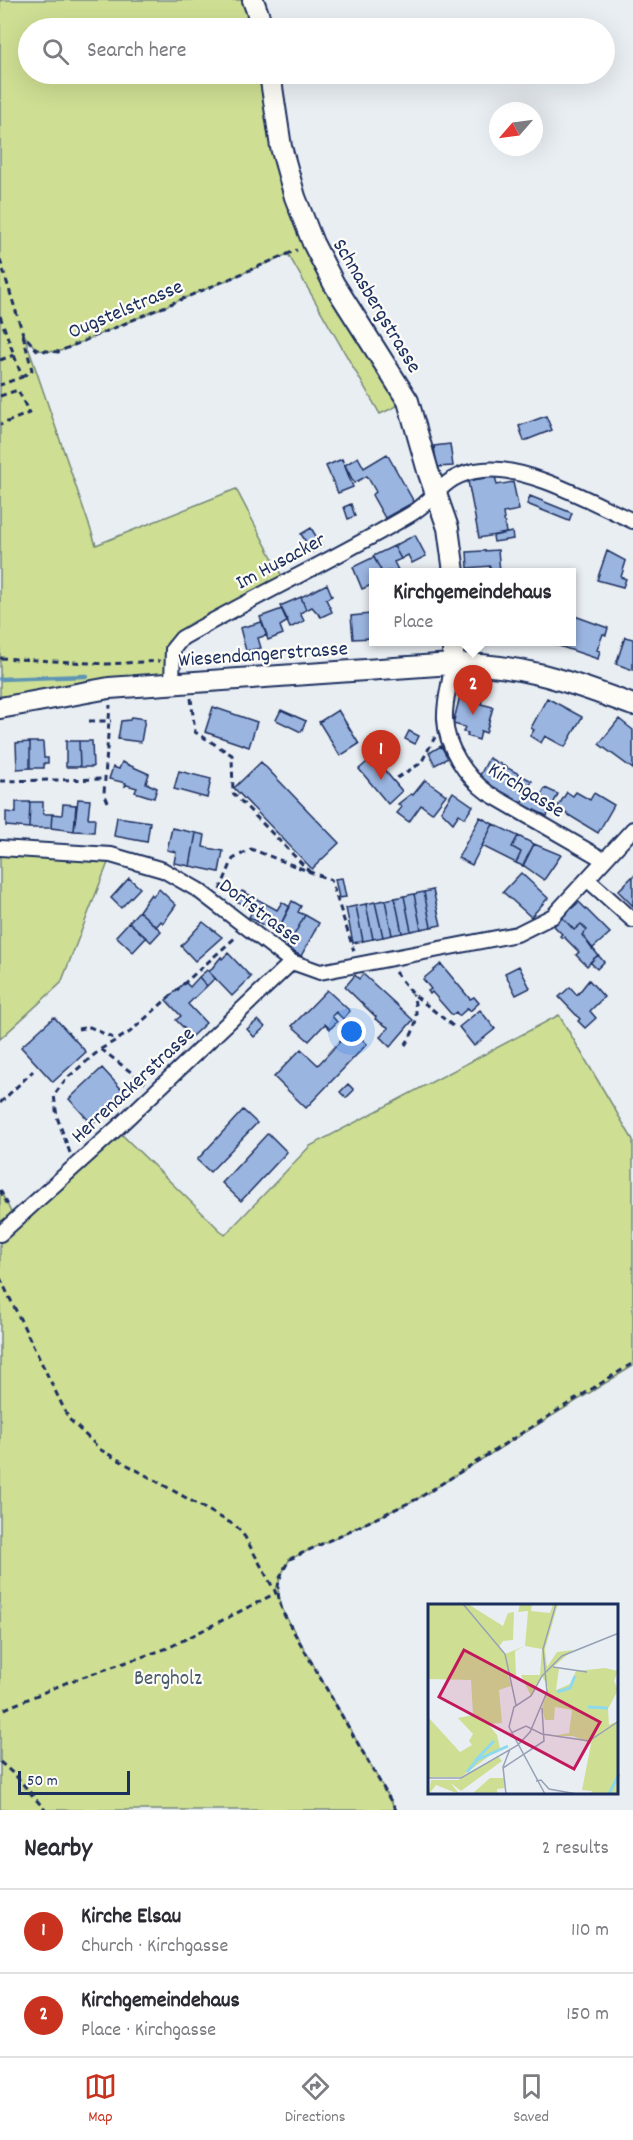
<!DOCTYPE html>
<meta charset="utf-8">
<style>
body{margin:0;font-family:Dekko,sans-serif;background:#f7f7f7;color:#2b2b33}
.compass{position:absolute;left:489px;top:102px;width:54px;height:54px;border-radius:50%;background:#fff;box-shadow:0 6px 24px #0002;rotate:242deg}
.scale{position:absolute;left:18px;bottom:15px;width:112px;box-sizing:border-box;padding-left:6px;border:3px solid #1b2f5e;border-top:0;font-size:16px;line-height:21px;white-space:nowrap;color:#1b2f5e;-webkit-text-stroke:4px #fdfcf7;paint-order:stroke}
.you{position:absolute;left:352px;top:1032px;width:21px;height:21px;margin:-15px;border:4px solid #fff;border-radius:50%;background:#1a73e8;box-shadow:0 0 0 9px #1a73e833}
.badge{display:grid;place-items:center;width:39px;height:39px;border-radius:50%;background:#c8321e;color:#fff;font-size:20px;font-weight:700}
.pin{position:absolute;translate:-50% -50px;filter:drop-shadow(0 2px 3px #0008)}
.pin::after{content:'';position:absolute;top:32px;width:21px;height:18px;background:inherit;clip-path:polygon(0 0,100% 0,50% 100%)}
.popup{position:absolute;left:369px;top:568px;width:207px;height:78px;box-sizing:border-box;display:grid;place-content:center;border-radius:0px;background:#fff;filter:drop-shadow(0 2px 4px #0005);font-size:20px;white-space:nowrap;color:#7c7c81}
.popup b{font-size:22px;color:#2b2b33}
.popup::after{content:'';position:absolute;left:50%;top:100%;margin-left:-12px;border:12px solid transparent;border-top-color:#fff}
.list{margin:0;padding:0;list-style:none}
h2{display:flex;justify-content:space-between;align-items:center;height:78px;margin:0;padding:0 24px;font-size:26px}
h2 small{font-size:20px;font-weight:400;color:#7c7c81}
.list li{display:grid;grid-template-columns:39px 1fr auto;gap:18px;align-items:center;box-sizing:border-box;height:84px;padding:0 24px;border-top:2px solid #e1e1e2}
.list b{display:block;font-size:22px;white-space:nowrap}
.list p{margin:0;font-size:20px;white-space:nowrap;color:#7c7c81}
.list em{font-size:20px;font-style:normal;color:#7c7c81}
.icon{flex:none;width:33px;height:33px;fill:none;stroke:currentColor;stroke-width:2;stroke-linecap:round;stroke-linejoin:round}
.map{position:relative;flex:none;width:633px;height:1810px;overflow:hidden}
.search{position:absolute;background:#fff;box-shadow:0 6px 24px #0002;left:18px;right:18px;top:18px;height:66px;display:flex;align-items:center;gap:15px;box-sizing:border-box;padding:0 21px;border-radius:33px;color:#7c7c81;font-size:22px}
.sheet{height:246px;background:#fff}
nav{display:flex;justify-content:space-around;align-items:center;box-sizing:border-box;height:84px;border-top:2px solid #e1e1e2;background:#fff;font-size:16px;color:#7c7c81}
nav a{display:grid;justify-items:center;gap:3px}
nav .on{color:#c8321e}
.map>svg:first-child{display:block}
.green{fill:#cedf93;stroke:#748778;stroke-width:1.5}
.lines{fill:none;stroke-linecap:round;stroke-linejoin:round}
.stream{stroke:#5f95b4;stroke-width:4.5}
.building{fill:#9bb5e1;stroke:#1b2f5e;stroke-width:1.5}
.street-casing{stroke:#1b2f5e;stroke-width:18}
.secondary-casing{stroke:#1b2f5e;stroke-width:24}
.path{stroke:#1b2f5e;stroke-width:3;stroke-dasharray:6 4.5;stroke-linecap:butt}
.street{stroke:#fdfcf7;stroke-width:14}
.secondary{stroke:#fdfcf7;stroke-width:20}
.labels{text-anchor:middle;stroke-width:4.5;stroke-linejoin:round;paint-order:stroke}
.street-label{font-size:21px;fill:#1b2f5e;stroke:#fdfcf7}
.park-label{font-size:21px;fill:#485b6b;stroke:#fdfcf7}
.inset-river{fill:none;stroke:#8dd9ed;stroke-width:3}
.inset-road{fill:none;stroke:#97a2b7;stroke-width:1.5}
.view{fill:#c2185b;fill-opacity:0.15;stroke:#c2185b;stroke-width:3}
.inset-edge{fill:none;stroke:#1b2f5e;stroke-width:3}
</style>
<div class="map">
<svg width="633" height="1810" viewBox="0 0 633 1810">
<rect width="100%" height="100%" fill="#e9eef3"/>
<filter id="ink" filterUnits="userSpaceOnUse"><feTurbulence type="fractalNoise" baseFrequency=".0167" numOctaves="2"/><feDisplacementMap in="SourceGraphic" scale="12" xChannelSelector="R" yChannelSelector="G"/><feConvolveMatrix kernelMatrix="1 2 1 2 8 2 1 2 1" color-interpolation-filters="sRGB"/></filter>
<g filter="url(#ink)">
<!-- green -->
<path class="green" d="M0,0H258L263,28H28V74H270L295,197L408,401L380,414L288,254L58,352L37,350L24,335L96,545L236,489L285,582L182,638L172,683L0,708Z
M0,848L111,855L61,983L0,1039Z
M559,1015L633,1140V1366L419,1498L290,1559C276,1581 275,1589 284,1613L396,1810H0V1190L15,1220L116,1129L225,1235L310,1146Z"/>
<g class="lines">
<!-- stream -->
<path class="stream" d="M0,679L86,676"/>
</g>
<!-- building -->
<path class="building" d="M546,416L552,430L524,441L519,426Z
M450,444L453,466L437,467L434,446Z
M387,454L414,502L385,518L372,495L376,492L367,476L354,483L345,465L358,457L364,468Z
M342,459L353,487L338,493L326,466Z
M495,476L497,485L513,482L519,510L503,513L506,533L479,538L468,481Z
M530,496L572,513L569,521L527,504Z
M351,504L355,516L348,519L344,507Z
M311,528L322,546L312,552L301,534Z
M512,532L513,539L494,542L493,536Z
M415,535L426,556L412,563L408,555L401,559L394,546Z
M394,546L401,559L394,562L398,570L382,572L373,556Z
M498,550L500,572H490V566L468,568L467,552Z
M607,551L626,561L621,577L626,579L623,587L597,580Z
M374,557L381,571L373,575L374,584L362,589L353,567Z
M327,584L332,596L326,599L332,612L321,617L312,607L306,610L301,597Z
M301,597L306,610L300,613L304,621L290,628L280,606Z
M282,609L288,621L280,626L283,634L268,640L260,617Z
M370,614L372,638L353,639L351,616Z
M572,615L608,628L606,635L603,634L597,650L600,651L598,659L556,645L557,642H572Z
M262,622L267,635L258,638L261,648L246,651L240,628Z
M625,637L633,639V670L616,664Z
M464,680L486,686L481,704L493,707L486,733L481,731L479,740L467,736L468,733L463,732L465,727L453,724Z
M547,698L582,717L565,747L545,736L541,743L530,736L534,730L531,728Z
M213,707L257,722L249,747L205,732Z
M281,710L306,721L301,732L276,720Z
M338,710L359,744L340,756L319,722Z
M131,717L145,719L141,742L118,739L121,721L130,720Z
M619,719L633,730V769L599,744Z
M409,731L419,736L415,744L405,739Z
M66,741H79L80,767H66Z
M79,741H92L93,767H80Z
M30,742V768L17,769L16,743Z
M30,742H43L44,758H48V763H44V768H30Z
M441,746L448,758L435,765L429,753Z
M381,750L389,759L381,766L402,791L388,804L359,769Z
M489,758L532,781L521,804L495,790L479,777Z
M122,762L149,774L146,783L157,788L154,798L135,792L137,788L127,785L125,786L126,783L109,779L113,767L119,769Z
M261,762L339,843L312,869L234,788Z
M179,771L211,779L207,798L174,789Z
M425,780L446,795L432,813L421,805L409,822L397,813L402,807L398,804L411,794L413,795Z
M545,788L558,794L547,816L521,804L527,791L540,797Z
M453,792L473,806L465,818L459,814L453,823L441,811Z
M567,792L573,796L576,792L590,800L594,793L614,805L598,833L557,808Z
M78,799L90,800L88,818H95L94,832L74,831Z
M16,802H30L29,828L6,826V812L16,813Z
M30,802H43V814H52L51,828H29Z
M63,804L76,805L74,831L51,828L52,814L62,815Z
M117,817L150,822L147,842L114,836Z
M480,817L493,824L472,865L458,858Z
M493,824L518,836L512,847L521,852L516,863L482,846Z
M172,828L196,833L190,866L174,863L176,852L167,850Z
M196,833L205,835L203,847L223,851L219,872L190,866Z
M518,836L534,844L523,866L516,863L521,852L512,847Z
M534,844L561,855L544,880L523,865Z
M521,873L548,898L531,917L503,892Z
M633,876V906L618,891Z
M129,878L140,888L121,908L111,898Z
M342,878L346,897L339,898L335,879Z
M159,889L176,905L163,923L161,921L156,927L139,911L151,894L153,896Z
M433,890L441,925L431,927L424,892Z
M242,891L277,910L282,902L290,907L280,926L268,920L265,926L249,917L253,910L236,901Z
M424,892L431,927L421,929L414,894Z
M414,894L421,929L411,931L404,896Z
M404,896L411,931L402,933L395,898Z
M395,898L402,933L392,935L385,900Z
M385,900L392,935L383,937L375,902Z
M292,901L301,906L298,912L305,915L289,944L281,940L287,930L280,926Z
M375,902L383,937L373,939L366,904Z
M579,902L610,933L592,949L582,935L587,930L581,924L574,930L562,917Z
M366,904L373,939L363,941L356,906Z
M356,906L363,941L353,943L346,908Z
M139,911L161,931L151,942L129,922Z
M305,915L319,923L301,956L287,948Z
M562,917L574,930L581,924L587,930L582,935L598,955L587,966L576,955L579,952L564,937L562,938L560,936L562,934L554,926Z
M129,922L146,938L133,952L116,936Z
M203,922L222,937L195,961L181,946Z
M228,953L251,977L232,996L209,972L221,957L222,959Z
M598,955L604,962L597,969L590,962Z
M441,964L470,999L474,997L479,1003L470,1011L468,1008L459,1016L456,1012L452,1015L432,992L430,994L428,991L431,989L423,979Z
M519,966L530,988L516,995L505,973Z
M207,970L215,978L207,986L199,977Z
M363,974L413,1020L390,1047L380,1037L389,1028L375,1019L376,1017L345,987L355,975L359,979Z
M199,977L207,986L188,1004L206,1023L192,1036L176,1020L181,1016L166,1000L185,982L190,987Z
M589,980L604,997L590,1011L596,1018L585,1028L578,1021L580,1019L559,997L570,987L577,995Z
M327,990L350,1011L343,1019L336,1012L332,1016L337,1022L330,1029L325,1024L309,1041L292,1026Z
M480,1010L495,1029L474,1046L459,1027Z
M54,1017L86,1052L53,1082L21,1047Z
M258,1020L265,1027L254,1037L247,1029Z
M346,1035L353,1042L359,1036L367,1044L306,1108L274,1077L301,1049L318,1065Z
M102,1068L125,1093L92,1124L69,1099Z
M348,1084L354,1090L346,1098L340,1092Z
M243,1110L257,1123L210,1172L197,1160Z
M268,1133L287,1152L241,1201L222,1183Z"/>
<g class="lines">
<!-- street casing -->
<g class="street-casing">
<path id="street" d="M452,664C451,682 444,700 445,719C446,747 466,777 488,793L604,860
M172,683L173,649L182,638C257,595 337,558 411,514C439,497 442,474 483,470C527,465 593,503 633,521
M0,848L111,855L163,870L198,890L292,962L320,972L517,934L553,916L633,829
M587,879L633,920
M0,1234L116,1129L292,962"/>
</g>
<!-- secondary casing -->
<g class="secondary-casing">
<path id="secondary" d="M253,0L263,28
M270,74L281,147L295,197L313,243L334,284L408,401L428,471L448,528L454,572
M452,664L454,642
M0,708L109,688L452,664C524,664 567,681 633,705"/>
</g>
<!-- path -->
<path class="path" d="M0,260L23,334L37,350L58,352L297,250
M0,316L22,377L0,385
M0,360L14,355
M22,377L32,370L23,335
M0,396L18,390L29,413L0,425
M0,658L107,664L160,661
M191,698L195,732L232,755L233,793L309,871
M89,721H111
M397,778L421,763L435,737
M0,781L105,779
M108,802L104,793L110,705
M220,890L233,859L251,849L331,880L354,951
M395,972L413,994L453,1026
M78,1029L90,1027L115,1039
M405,1045C418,1027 418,1015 413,994
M101,1049L145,1083
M0,1103L33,1071
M70,1153L57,1117L54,1095L66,1079L101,1049L130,1032L236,937
M0,1190L9,1207
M0,1278L69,1419L101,1450L236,1526L245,1537L276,1593L168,1648L68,1682L0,1711
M0,1762L16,1776L45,1810
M396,1810L283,1613C275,1589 276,1581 290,1559L419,1498L633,1363"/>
<!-- street -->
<use href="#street" class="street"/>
<!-- secondary -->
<use href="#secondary" class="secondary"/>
</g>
</g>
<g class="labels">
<!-- street labels -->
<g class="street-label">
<text transform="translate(378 305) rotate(59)" y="7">Schnasbergstrasse</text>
<text transform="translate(125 308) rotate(-23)" y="7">Ougstelstrasse</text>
<text transform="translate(280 560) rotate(-28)" y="7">Im Husacker</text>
<text transform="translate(263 653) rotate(-4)" y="7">Wiesendangerstrasse</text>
<text transform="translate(527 789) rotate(32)" y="7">Kirchgasse</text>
<text transform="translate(261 911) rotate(37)" y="7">Dorfstrasse</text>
<text transform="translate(132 1084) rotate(-43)" y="7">Herrenackerstrasse</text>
</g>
<!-- park labels -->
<g class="park-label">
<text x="168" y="1684">Bergholz</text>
</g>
</g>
<!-- overview -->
<g transform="translate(428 1604)">
<rect width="190" height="190" fill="#e9eef3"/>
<path d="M0,0H40L75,22L80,9L86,8L85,36L75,37L71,43L77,50L97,42L100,7L90,8L92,0H104L103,7L122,9L125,0H130L117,45L119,63L129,48L145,46L125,63L131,65L128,86L142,80L148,67L177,64L190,67L186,77L190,86L180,105L181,121L190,117V190H162L164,187L154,186L163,140L145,132H125L141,129L144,106L127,103L126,116H117L114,104L120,83L114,72L103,92L93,71H112L114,45L97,42L87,47L88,71H80L83,82L71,86L74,119L60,120L69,131L72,144L33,173H0V113L32,148L44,141L41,137L45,130L30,114L45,111L43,76L0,75ZM70,152L74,157L33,187L23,179L31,190L8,181L1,190L3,176H30ZM62,174H76L77,184L69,185V190H44Z" fill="#cedf93"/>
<path class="inset-river" d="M129,88L142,84L147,72M160,103L180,104M47,157L66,137M39,168L49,156L80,142M181,190L191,170"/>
<path class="inset-road" d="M35,0L77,50L88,101M125,63L159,68M83,129L98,122L114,130L161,137L191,117M75,164L116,137L114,104M0,174H33L90,141L102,128L119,88L115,45L128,0M108,177L113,176L121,185L149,190M78,190L75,163L82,145M117,190L81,123L86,103L103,92L114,72L134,52L191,29"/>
<path class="view" d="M36,46L172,118L146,165L11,93Z"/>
<rect width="190" height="190" class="inset-edge"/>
</g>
</svg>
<svg class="compass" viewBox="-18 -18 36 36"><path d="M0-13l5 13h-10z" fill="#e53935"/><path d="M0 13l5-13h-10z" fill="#7c7c81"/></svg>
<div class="scale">50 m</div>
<div class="you"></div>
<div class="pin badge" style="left:381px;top:780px">1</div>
<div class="pin badge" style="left:473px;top:715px">2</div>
<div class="popup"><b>Kirchgemeindehaus</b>Place</div>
<div class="search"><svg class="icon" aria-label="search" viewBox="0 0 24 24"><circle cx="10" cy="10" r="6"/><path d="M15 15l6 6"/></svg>Search here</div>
</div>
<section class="sheet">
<h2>Nearby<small>2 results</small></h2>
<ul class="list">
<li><span class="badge">1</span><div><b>Kirche Elsau</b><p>Church · Kirchgasse</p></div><em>110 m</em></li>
<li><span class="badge">2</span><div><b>Kirchgemeindehaus</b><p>Place · Kirchgasse</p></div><em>150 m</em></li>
</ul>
</section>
<nav>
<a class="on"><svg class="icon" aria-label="map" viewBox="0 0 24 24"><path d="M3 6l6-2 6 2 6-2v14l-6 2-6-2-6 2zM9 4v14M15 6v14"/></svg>Map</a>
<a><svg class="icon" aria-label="directions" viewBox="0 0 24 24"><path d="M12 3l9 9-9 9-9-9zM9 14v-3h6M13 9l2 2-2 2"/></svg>Directions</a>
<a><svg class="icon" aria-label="saved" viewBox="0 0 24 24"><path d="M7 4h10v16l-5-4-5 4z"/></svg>Saved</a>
</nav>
